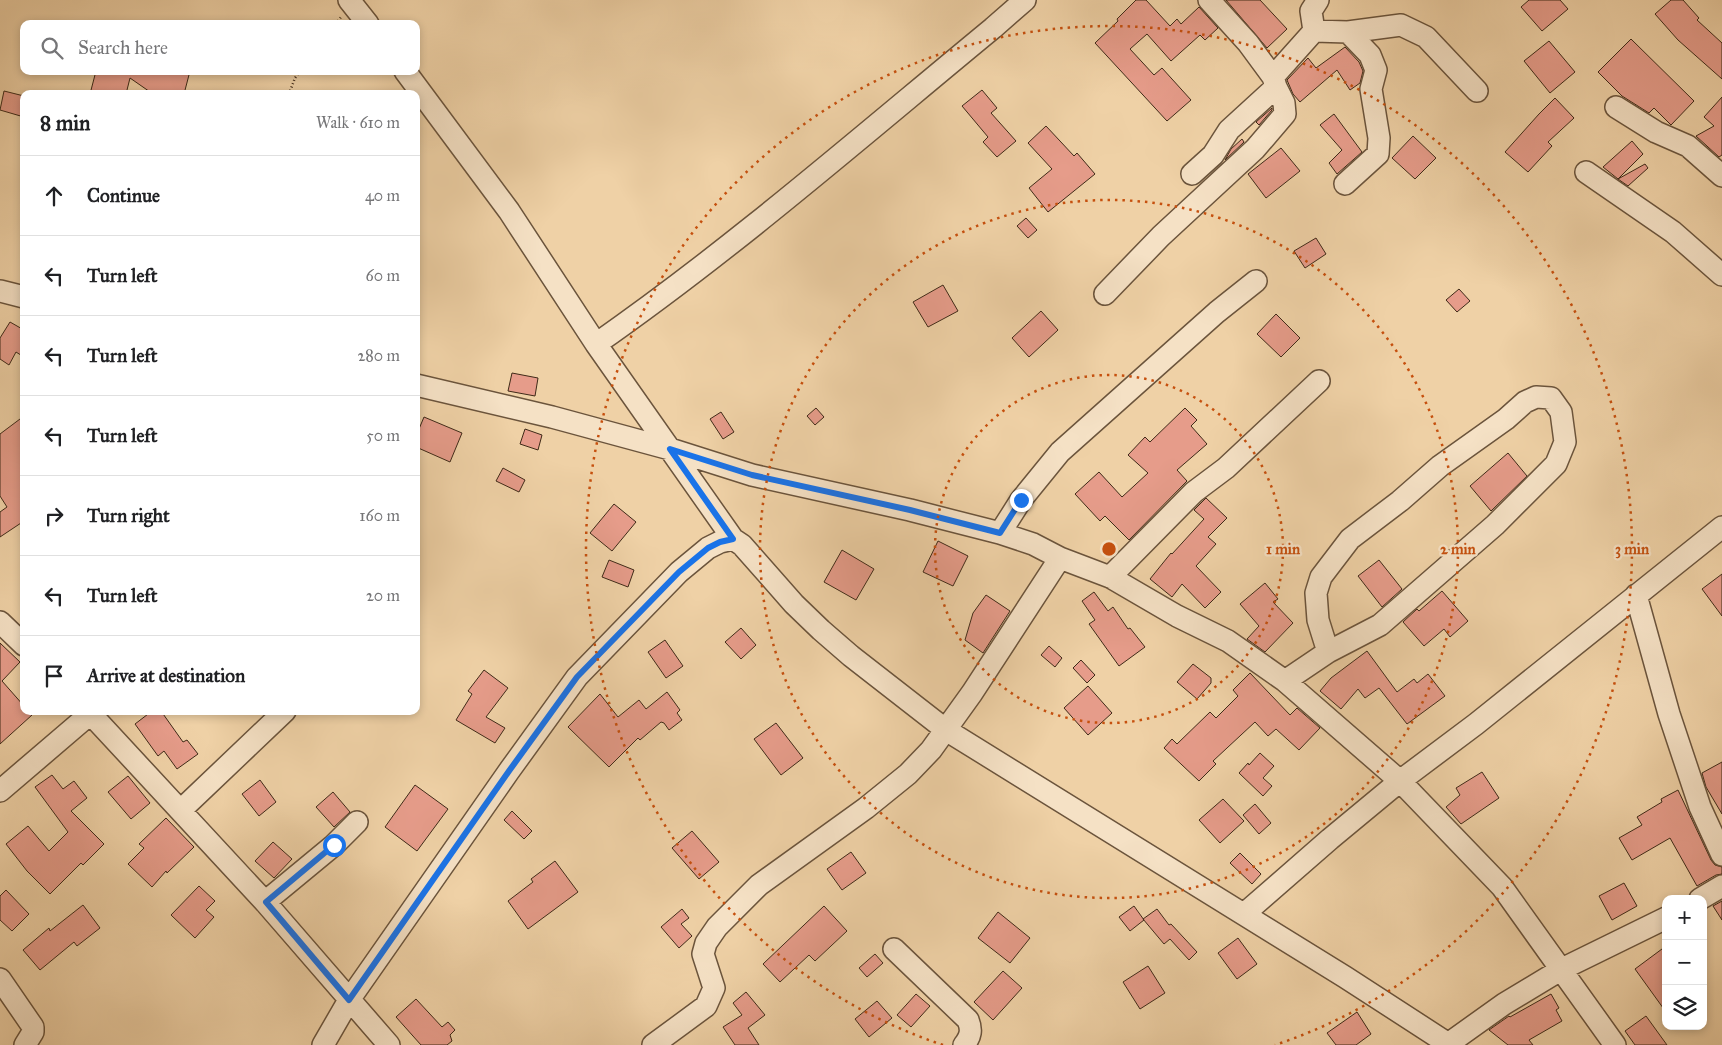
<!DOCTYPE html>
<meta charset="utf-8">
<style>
body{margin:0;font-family:"IM FELL Great Primer",serif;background:#f2f2f2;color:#202124}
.controls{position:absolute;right:15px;bottom:15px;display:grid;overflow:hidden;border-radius:10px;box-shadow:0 2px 8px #0003}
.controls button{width:45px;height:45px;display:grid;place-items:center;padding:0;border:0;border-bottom:1px solid #e0e0e0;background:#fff;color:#202124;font:25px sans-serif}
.stop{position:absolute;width:15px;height:15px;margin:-11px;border:4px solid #1a73e8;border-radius:50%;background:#fff}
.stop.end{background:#1a73e8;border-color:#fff;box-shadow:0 1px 5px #0008}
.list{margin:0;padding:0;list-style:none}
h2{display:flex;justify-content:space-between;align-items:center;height:65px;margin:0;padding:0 20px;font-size:21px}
h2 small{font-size:16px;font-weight:400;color:#757577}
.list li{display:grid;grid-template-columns:32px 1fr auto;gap:15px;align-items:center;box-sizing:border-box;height:80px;padding:0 20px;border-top:1px solid #e0e0e0}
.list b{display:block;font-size:19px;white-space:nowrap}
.list em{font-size:16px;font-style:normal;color:#757577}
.icon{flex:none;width:28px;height:28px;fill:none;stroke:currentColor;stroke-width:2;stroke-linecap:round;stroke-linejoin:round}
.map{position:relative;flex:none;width:1722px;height:1045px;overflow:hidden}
.search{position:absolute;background:#fff;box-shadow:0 2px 8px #0003;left:20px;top:20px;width:400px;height:55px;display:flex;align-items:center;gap:12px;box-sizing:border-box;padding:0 18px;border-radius:10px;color:#757577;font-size:19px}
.panel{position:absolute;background:#fff;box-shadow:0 2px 8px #0003;left:20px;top:90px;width:400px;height:625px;border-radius:10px}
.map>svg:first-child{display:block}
.building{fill:#e69c8a;stroke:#3f2a18}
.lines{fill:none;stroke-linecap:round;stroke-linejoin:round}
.minor-casing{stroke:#6b543c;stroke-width:24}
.path{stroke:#3f2a18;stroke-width:2.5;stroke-dasharray:1 2.5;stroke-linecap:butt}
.minor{stroke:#f5e1c5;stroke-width:21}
.route{stroke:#1a73e8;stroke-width:6}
.ring{fill:none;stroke:#c6500e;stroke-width:2.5;stroke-dasharray:2.5 5}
.centre{fill:#c6500e;stroke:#f5e1c5;stroke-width:2.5}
.ring-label{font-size:15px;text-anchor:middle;font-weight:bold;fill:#c6500e;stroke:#f5e1c5;stroke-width:4.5;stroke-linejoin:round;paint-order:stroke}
</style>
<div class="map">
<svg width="1722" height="1045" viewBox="0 0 1722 1045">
<rect width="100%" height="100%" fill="#efd1a6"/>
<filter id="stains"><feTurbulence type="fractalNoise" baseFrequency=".004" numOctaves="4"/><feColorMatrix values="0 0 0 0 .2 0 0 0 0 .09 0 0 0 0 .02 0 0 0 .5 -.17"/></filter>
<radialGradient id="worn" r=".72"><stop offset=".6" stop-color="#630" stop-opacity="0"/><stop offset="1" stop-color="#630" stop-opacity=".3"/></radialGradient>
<!-- building -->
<path class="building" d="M1136,0H1146L1170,26L1177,19L1181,24L1199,7L1218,28L1205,40L1200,35L1171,61L1147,34L1130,49L1154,75L1162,68L1191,100L1167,121L1095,43L1118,21L1117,19Z
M1226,0H1260L1287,29L1267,48Z
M1529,0H1560L1568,9L1542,31L1521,7Z
M1671,0H1683L1699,18L1697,20L1722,43V79L1678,40L1655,14Z
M1631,39L1694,101L1671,125L1654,108L1649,113L1622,96L1598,72Z
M1549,41L1575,72L1550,93L1524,61Z
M1345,47L1359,62L1363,71L1360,83L1350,90L1337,70L1300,102L1293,94L1287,80L1308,58L1316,68Z
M96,71H190L184,94H153L130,78L126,94H90Z
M982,90L997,108L991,113L1016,141L997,157L983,142L988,137L962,106Z
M4,91L24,96V117L0,110Z
M1722,97V155L1719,157L1696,136L1714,126L1704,117Z
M1555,98L1574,118L1548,142L1552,146L1528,172L1505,152L1539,114Z
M1272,108V110L1259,125L1256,122Z
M1334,114L1362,152L1337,174L1329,163L1342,150L1320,125Z
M1046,126L1074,156L1077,153L1095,174L1048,212L1029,188L1052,169L1028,143Z
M1413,136L1436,158L1415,179L1392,158Z
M1242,139L1244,142L1225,160L1231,149Z
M1632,141L1643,154L1618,179L1603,167Z
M1281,148L1300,171L1266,198L1248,174Z
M1645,164L1648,168L1628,186L1618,179Z
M1026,218L1037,230L1028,238L1017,226Z
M1316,238L1326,254L1305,268L1294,251Z
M943,285L958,311L928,327L913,302Z
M1459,289L1470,301L1457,312L1446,300Z
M1041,311L1058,330L1029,357L1012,338Z
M1276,314L1300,338L1281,357L1257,334Z
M10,322L24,330V357L16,352L9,365L0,359V338Z
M512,373L538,378L535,396L508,391Z
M816,408L824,417L815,425L807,416Z
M1185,408L1197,420L1191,426L1207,444L1177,470L1187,481L1129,540L1105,516L1100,521L1075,494L1099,472L1122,497L1148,473L1128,455L1145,437L1150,442Z
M721,412L734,432L723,439L710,419Z
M24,416V521L0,537V512L7,507L0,496V434Z
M424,417L462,433L450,462L416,447V436Z
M525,429L542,435L538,450L520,444Z
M1508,453L1527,476L1491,511L1470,486Z
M503,468L525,480L519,492L496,481Z
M1206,498L1227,518L1208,537L1216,544L1196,566L1221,592L1205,608L1182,584L1172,597L1150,579L1171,553L1172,554L1204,519L1194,510Z
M614,504L636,522L612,551L590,533Z
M938,541L968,556L953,586L923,572Z
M842,550L874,569L856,600L824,582Z
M609,560L634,570L628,587L602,577Z
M1379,560L1402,589L1382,607L1358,576Z
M1722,574V616L1702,589Z
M1265,583L1278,599L1273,602L1293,623L1265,652L1247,639L1259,626L1240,604Z
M1442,591L1468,621L1450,637L1444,629L1424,646L1403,622L1417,609L1419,611Z
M1094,592L1108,611L1113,607L1128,629L1130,628L1145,647L1119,666L1089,624L1095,620L1082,601Z
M986,595L1010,611L983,653L965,640L973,613Z
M741,628L756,645L741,659L725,642Z
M665,640L683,666L666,678L648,652Z
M0,643L20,662L2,681L24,706V711H29L32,715L0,744Z
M1049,646L1062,658L1055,667L1041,655Z
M1367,651L1397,692L1414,679L1417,683L1428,674L1445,696L1407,724L1379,688L1365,698L1358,689L1341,709L1320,691L1331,678Z
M1081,660L1095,675L1087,683L1073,668Z
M1193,664L1211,678V683L1197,699L1177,682Z
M484,670L508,688L486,717L505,728L495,743L456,720L472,694L468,691Z
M1250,673L1290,715L1297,708L1320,728L1299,750L1276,729L1268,736L1255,722L1213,761L1216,764L1199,781L1164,748L1172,739L1177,744L1210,712L1216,718L1238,696L1233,690Z
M1088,686L1112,713L1088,735L1064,708Z
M667,692L680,710L677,713L682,720L669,730L664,723L661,722L640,740L638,738L609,767L568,727L600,694L618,717L639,700L646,709Z
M152,711H161L183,742L187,740L198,754L177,769L164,751L158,756L135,724Z
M776,723L803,758L781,775L754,739Z
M1260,753L1274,766L1263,778L1272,786L1263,796L1239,773L1248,763L1249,765Z
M1722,762V814L1706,787L1702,773Z
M1482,772L1499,798L1461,824L1446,807L1460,795L1456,788Z
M52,775L63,789L74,781L87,798L71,811L104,844L83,865L81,863L50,894L27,871L6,844L28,826L49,851L68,832L35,787Z
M128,776L150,803L131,819L108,792Z
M260,780L276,802L259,816L242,794Z
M415,785L448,809L417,851L385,827Z
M1678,790L1711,860L1715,865L1722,867V874L1716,875L1697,886L1670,838L1632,860L1619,838L1642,825L1637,817L1662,802L1661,799Z
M333,792L350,812L334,827L316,807Z
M1223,799L1244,821L1220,843L1199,820Z
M1255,804L1271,823L1259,834L1243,815Z
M512,811L532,831L524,839L504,820Z
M166,818L194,847L167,873L166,871L152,887L128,864L144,848L139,844Z
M692,831L719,862L699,879L672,848Z
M273,842L292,859L274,878L255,861Z
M851,852L866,873L842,890L827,869Z
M1240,853L1261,874L1252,884L1230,863Z
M555,861L578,892L528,929L508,901L533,882L531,879Z
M1624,883L1637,906L1612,920L1599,896Z
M199,886L215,901L206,910L214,917L195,938L171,915Z
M6,890L29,914L12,931L0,920V896Z
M1722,901V920L1713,906Z
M83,905L100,928L77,946L74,942L40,970L23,950L49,928L50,931Z
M824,906L847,931L815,961L809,955L780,982L763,964Z
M1134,906L1144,920L1130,931L1119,917Z
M682,909L689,918L681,924L692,936L679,948L661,927Z
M1157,909L1169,925L1171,924L1197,952L1189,960L1170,939L1164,944L1143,919Z
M998,912L1030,938L1010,963L978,938Z
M1238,938L1257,964L1237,979L1218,953Z
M1666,946V1012L1635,969Z
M875,954L883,963L867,977L859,968Z
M1148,966L1165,993L1140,1009L1123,982Z
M1003,971L1022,988L993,1020L974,1002Z
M746,992L765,1015L748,1028L759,1045H735L723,1027L742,1015L733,1003Z
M916,994L930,1006L911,1027L897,1015Z
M1551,994L1559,1008L1556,1010L1562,1021L1529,1040L1533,1045H1508L1489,1030L1509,1016L1510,1017Z
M416,999L442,1027L448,1022L455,1030L450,1035L452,1041L447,1045H421L396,1017Z
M877,1001L892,1018L869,1037L855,1019Z
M1357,1012L1371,1034L1356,1045H1336L1327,1033Z
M1646,1016L1667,1045H1635L1625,1031Z"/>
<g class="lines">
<!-- minor casing -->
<g class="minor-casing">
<path id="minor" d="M349,0L368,24
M1314,31L1348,32L1401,25L1426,37L1477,91
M405,71L509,211L596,344L733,539
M1273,77L1314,31L1311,11L1318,0
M1616,107L1656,132L1688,146L1722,176
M1586,172L1673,232L1722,275
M1192,174L1213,155L1229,130L1276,87
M1345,184L1378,154L1379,138L1371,89L1376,70L1370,55L1348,32
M0,291L24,297
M1105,294L1161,236L1255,149L1285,114L1284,103L1276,87L1273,77L1248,43L1209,0
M596,344C735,247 863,135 993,28L1025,0
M416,385L552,417L670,449L752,475L910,510L1000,533L1033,544L1060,558L1110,577L1177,616L1228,641L1285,681L1400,781L1502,887L1615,1045
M1000,533L1021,500L1060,452L1217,312L1256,281
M1110,577L1194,492L1226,468L1319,381
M1636,595L1669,714L1700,807L1722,855
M0,622L24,645
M1285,681L1328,652L1380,625L1495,525L1556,464L1565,442L1561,412L1551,398L1536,397L1525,402L1506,419L1440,466L1400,501L1350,539L1321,577L1316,593L1318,620L1328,652
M88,711L265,902L389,1045
M0,791L90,714
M181,810L285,711
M1700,899L1722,886
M265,902L334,845L357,822
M1244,914L1330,839L1400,781L1476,724L1722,527
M894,949L968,1020C972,1030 971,1036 964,1045
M0,979L33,1027V1032L25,1045
M1448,1044L1504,1004L1562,969L1666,918
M323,1045L349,1000L509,771L577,677L679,572L708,548L720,542L733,539L742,545L794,604L821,630L851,656L946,730L1345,977L1450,1045
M653,1045L706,1006L714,988L703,954L706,943L717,927L759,885L866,808L908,774L931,750L972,693L1060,558"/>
</g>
<!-- path -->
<path class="path" d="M336,24L341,17
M289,94L295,78L300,71"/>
<!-- minor -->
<use href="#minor" class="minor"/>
</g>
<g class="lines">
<!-- route -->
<path class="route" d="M334,845L266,902L349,1000L509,771L577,677L679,572L708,548L720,542L733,539L670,449L752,475L910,510L1000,533L1021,500"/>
</g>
<!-- distance rings -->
<g class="ring">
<circle cx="1109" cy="549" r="174"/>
<circle cx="1109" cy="549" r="349"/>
<path d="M943 1045A523 523 0 1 1 1275 1045"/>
</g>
<circle cx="1109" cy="549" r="8" class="centre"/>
<g class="ring-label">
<text x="1283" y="554">1 min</text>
<text x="1458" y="554">2 min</text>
<text x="1632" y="554">3 min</text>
</g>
<rect width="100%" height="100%" filter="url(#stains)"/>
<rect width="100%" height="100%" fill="url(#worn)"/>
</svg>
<div class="controls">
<button>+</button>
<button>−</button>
<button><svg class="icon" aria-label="layers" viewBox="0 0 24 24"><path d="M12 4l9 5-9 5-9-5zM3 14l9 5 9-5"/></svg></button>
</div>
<div class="stop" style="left:334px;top:845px"></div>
<div class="stop end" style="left:1021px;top:500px"></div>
<div class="search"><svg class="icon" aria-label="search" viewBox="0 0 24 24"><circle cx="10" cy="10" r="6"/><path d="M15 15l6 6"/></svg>Search here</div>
<section class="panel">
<h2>8 min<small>Walk · 610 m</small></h2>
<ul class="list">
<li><svg class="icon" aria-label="ahead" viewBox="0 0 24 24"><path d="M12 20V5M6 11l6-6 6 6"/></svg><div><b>Continue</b></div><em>40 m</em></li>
<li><svg class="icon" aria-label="left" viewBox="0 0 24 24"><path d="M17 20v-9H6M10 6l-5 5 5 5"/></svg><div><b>Turn left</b></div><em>60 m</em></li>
<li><svg class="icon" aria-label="left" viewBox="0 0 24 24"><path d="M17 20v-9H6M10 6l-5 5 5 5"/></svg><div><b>Turn left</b></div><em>280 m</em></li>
<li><svg class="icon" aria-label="left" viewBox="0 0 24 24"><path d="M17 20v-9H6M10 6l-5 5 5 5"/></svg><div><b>Turn left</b></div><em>50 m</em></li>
<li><svg class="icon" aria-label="right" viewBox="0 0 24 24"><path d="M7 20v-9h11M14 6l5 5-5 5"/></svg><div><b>Turn right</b></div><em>160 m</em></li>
<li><svg class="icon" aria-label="left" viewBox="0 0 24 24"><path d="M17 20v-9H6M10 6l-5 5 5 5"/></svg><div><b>Turn left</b></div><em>20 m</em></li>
<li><svg class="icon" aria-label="arrive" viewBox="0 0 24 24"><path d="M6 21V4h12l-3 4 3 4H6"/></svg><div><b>Arrive at destination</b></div></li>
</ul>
</section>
</div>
